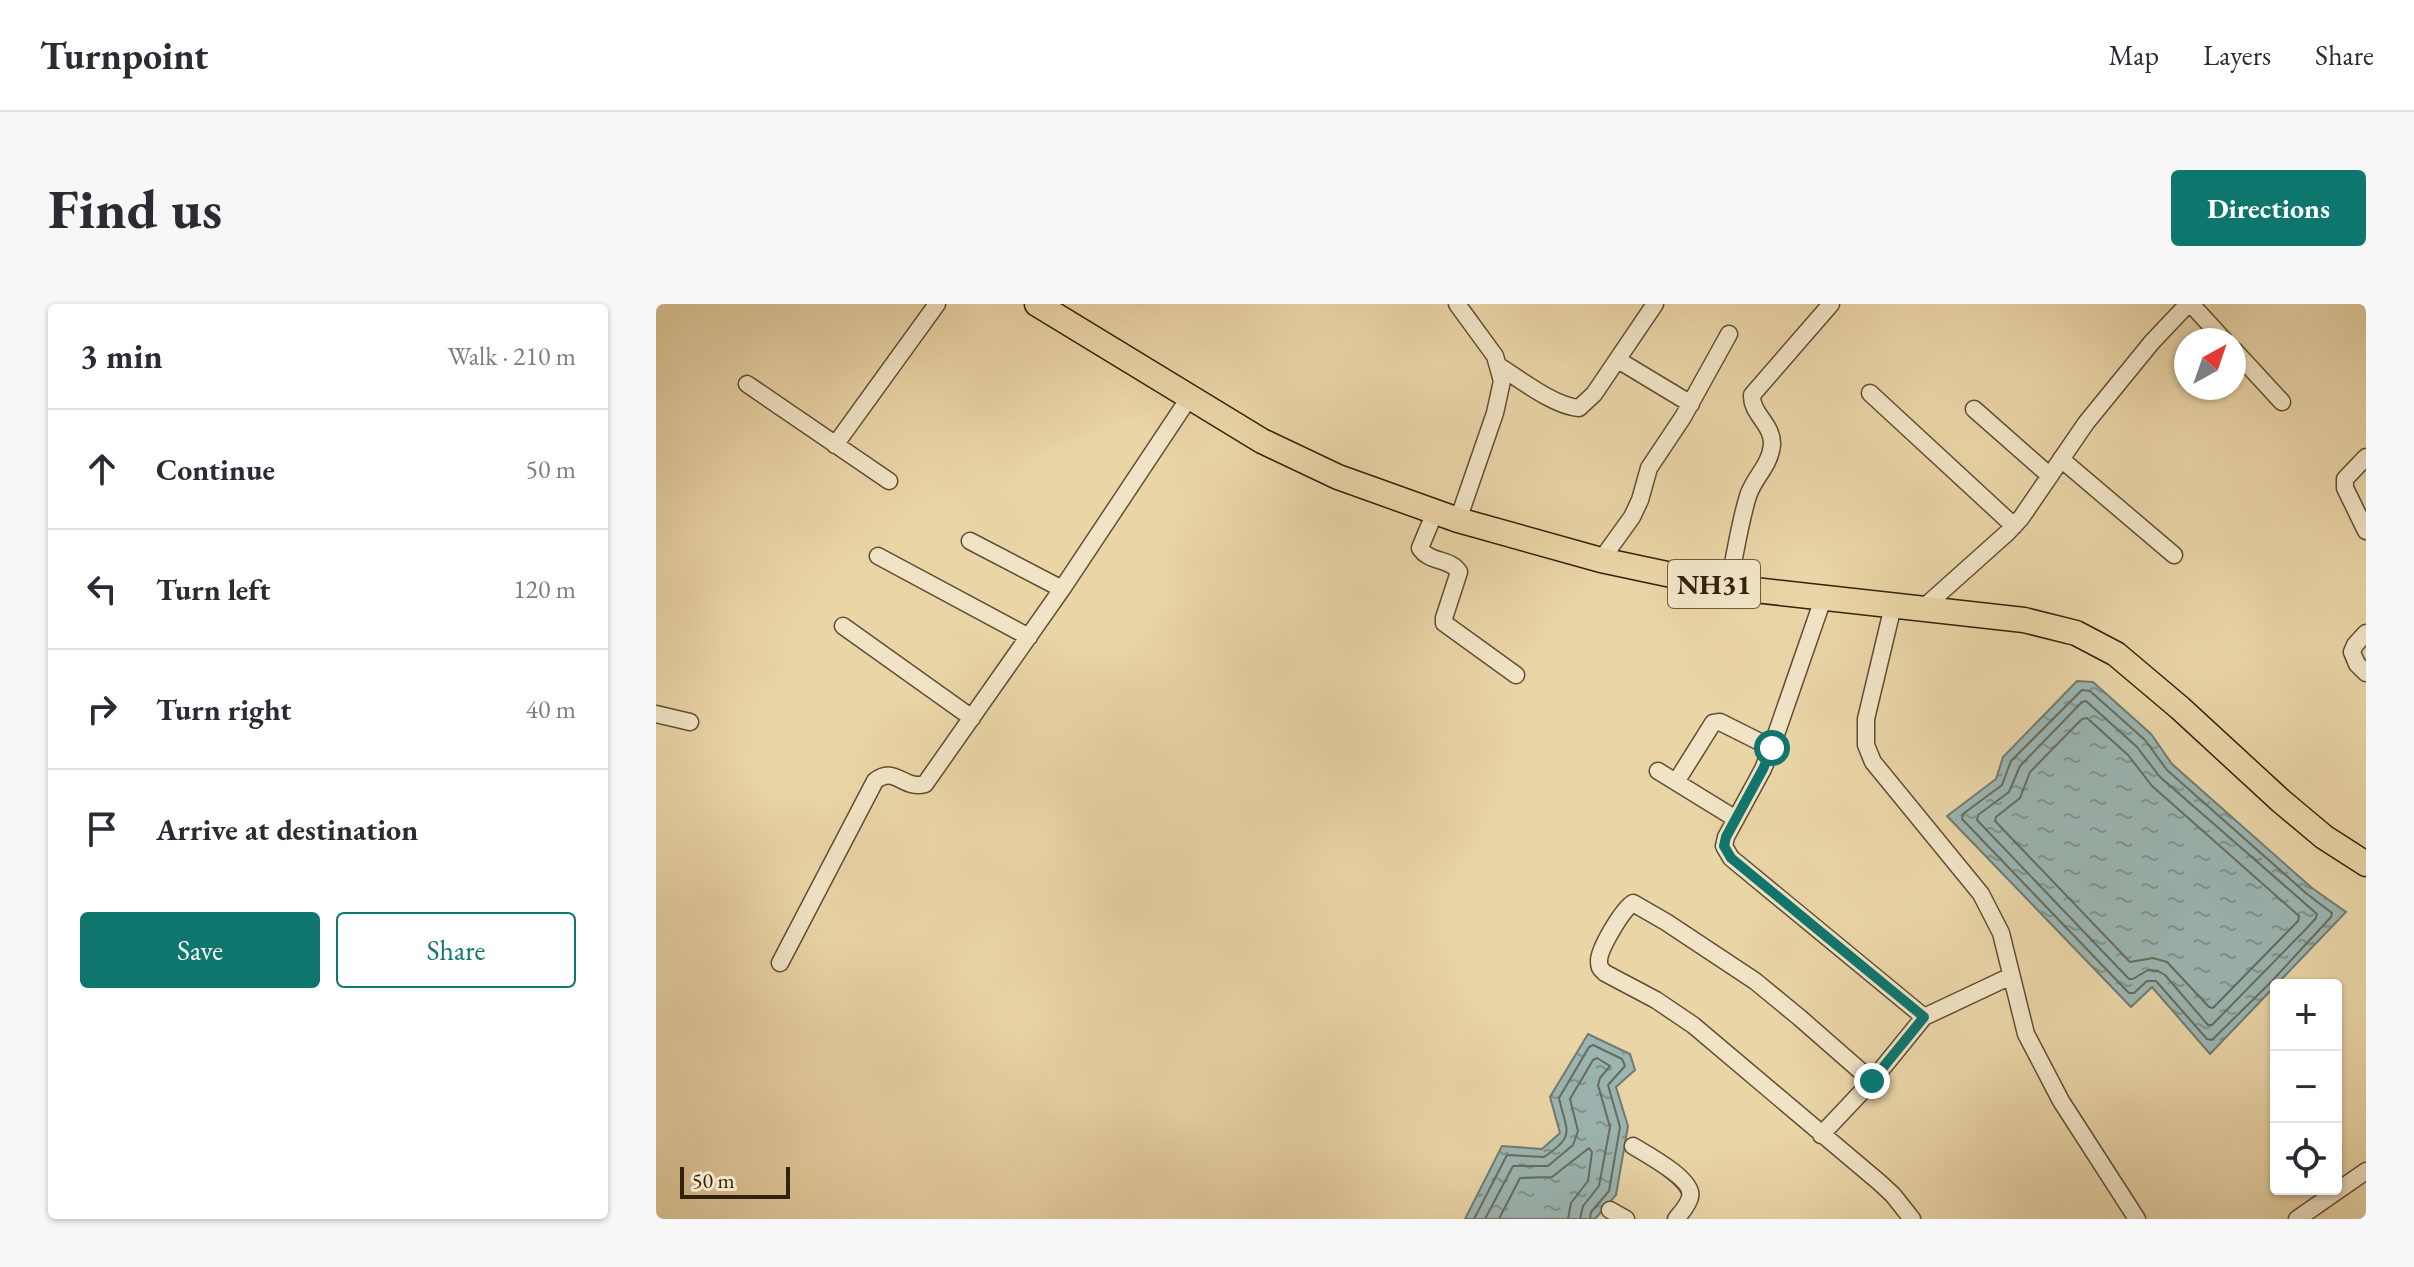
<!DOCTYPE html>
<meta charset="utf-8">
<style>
body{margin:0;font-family:"EB Garamond",serif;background:#f7f7f7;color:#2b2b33}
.controls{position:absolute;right:24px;bottom:24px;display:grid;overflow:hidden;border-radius:8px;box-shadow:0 2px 6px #0004}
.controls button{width:72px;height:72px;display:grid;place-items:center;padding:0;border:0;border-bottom:2px solid #e1e1e2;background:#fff;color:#2b2b33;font:40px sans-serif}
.compass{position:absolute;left:1518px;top:24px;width:72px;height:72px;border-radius:50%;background:#fff;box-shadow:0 2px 6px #0004;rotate:40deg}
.scale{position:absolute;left:24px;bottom:20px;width:110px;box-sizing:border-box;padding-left:8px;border:4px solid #32210d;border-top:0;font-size:22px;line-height:28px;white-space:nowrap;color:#32210d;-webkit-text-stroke:6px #f1e4c6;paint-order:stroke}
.stop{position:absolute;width:24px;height:24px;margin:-18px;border:6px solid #0f766e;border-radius:50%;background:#fff}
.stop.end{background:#0f766e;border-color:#fff;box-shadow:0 2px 8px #0008}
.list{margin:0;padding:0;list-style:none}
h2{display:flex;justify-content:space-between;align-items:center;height:104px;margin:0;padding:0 32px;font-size:34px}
h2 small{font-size:26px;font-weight:400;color:#7c7c81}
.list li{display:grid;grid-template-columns:52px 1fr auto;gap:24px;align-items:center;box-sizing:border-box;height:120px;padding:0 32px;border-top:2px solid #e1e1e2}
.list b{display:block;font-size:30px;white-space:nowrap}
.list em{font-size:26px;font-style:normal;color:#7c7c81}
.actions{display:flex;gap:16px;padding:24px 32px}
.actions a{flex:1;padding:18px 0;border:2px solid #0f766e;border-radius:8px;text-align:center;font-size:28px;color:#0f766e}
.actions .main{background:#0f766e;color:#fff}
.icon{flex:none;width:44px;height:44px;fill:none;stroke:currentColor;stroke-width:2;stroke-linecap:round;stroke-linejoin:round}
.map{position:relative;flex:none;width:1710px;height:915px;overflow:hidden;border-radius:8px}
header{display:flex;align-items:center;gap:48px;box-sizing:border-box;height:112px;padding:0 40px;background:#fff;border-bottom:2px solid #e1e1e2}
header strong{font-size:38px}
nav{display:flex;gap:44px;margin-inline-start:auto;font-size:28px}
.intro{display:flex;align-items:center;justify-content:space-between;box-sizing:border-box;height:192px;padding:0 48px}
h1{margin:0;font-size:56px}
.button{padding:20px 36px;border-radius:8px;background:#0f766e;color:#fff;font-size:28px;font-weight:700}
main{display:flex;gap:48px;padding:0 48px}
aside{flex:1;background:#fff;border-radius:8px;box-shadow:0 2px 6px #0004}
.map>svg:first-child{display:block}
.water{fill:url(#water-ripples);stroke:#717a70;stroke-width:2}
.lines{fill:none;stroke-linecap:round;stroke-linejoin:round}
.shore{stroke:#666c60;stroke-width:2}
.minor-casing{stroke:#604e34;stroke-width:19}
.highway-casing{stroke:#32210d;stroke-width:27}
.minor{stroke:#f1e4c6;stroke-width:16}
.highway{stroke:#ead5a7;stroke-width:24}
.route{stroke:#0f766e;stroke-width:10}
.labels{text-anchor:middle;stroke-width:6;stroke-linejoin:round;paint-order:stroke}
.shield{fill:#f1e4c6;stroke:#6b5c44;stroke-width:2}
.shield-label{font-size:28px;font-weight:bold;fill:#32210d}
</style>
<header>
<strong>Turnpoint</strong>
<nav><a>Map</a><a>Layers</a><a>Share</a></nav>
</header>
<div class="intro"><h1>Find us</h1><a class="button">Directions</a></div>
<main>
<aside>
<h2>3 min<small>Walk · 210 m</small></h2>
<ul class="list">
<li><svg class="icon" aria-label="ahead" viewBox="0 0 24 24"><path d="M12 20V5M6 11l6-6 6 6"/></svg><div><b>Continue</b></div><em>50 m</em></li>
<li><svg class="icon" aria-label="left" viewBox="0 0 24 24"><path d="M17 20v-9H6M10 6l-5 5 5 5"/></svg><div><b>Turn left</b></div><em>120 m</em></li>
<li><svg class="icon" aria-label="right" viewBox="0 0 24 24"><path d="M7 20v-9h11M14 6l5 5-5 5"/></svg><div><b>Turn right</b></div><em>40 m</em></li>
<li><svg class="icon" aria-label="arrive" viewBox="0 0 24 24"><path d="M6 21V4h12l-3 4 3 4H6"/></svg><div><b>Arrive at destination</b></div></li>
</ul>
<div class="actions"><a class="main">Save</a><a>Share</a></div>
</aside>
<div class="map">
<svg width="1710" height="915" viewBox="0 0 1710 915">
<defs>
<pattern id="water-ripples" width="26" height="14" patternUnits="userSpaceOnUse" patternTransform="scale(2)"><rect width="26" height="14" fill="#9bb6b2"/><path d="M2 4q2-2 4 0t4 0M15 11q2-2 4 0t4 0" fill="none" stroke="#7f948f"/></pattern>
</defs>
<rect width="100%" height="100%" fill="#ead5a7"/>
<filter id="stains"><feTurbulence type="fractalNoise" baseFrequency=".0025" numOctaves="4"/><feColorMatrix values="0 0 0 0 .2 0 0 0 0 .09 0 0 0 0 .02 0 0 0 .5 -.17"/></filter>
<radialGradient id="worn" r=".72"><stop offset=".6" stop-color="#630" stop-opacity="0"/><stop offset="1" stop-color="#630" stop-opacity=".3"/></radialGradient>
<!-- water -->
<path class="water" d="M1421,377L1437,378L1495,430L1516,460L1656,584L1690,608L1554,750L1496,683L1475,703L1291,512L1340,475L1347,453Z
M932,730L974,750L979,766L960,783L972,822L960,891L939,915H809L846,842L886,845L904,829L894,793Z"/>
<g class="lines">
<!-- shore -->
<path class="shore" d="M1426,386L1434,387L1489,436L1511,466L1651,590L1676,609L1675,613L1616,677L1556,736L1551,735L1500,677H1491L1478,689H1473L1306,515L1307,510L1346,481L1355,457Z
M1430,397L1481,443L1504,473L1661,610L1660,614L1651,624L1556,721H1552L1509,671L1502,667L1492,666L1477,675H1473L1321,516L1322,511L1353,488L1364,462L1426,398Z
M1431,414L1472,451L1496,482L1643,612L1642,617L1557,704L1553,703L1511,658L1497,654L1474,658L1339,517L1340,513L1364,494L1374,468L1426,415Z
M818,915L851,851L888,853C921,831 910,827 903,794L933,743L937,741L966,755L969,762L952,781L964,823L953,887L935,908L934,915
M829,915L857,862H892L917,841L922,827L914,795L937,756L941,754L954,762L944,774L942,781L954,823L943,882L927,902L924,915
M843,915L864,874L896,873L933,844L936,848L932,877L915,899L912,915"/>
<!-- minor casing -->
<g class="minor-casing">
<path id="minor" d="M801,0L839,52L846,77L839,109L802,216
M1535,0L1568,36
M1578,46L1626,98
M962,56L1035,100
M843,62C865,76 898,102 923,104L938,90L999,0
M91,80L233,177
M1214,89L1358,222
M1318,105L1394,172
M179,141L281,0
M1710,153L1689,175V184L1710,227
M1405,155L1518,251
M779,208L764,244C773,259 795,254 803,268L788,314V319L860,371
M314,237L406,285
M222,252L373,333
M945,256L976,213L984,196L993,164L1027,113L1073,30
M1072,283C1079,253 1083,221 1092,192C1098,173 1114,162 1116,141C1117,120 1095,110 1096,91L1175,0
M1237,302L1210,415V441L1217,458L1325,590L1345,629L1370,730L1405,797L1481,915
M1266,305L1351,229L1365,214L1430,119L1496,38L1532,0
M187,322L316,414
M1710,329L1699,341L1696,348L1701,360L1710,369
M0,410L34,418
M1002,467L1080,515
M1020,478L1057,419L1064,418L1116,444
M124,659L219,477C239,461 247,486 269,480L406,285L533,94
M1268,713L1355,672
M1216,777L1144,714L1099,677L1010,618L977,599C966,606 943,645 943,657C943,664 944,664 949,669L1000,696L1037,721L1223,878L1237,891L1256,915
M1165,831L1216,777L1268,713L1075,554L1068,542L1070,533L1107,465L1115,445L1167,295
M977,842C990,850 1039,876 1034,893C1033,900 1025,909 1020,915
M954,906L970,915
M1641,915L1710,867"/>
</g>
<!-- highway casing -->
<g class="highway-casing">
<path id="highway" d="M381,0L606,137L682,173L802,216L945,256L1072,283L1368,316L1420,329L1460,350L1524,404L1625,497L1668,533L1710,560"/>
</g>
<!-- minor -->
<use href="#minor" class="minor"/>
<!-- highway -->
<use href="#highway" class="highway"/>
</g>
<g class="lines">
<!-- route -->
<path class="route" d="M1116,444L1107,465L1070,533L1068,542L1075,554L1268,713L1216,777"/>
</g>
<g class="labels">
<!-- shield labels -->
<rect class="shield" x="1012" y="256" width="92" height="48" rx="6"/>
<g class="shield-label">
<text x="1058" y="290">NH31</text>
</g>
</g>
<rect width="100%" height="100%" filter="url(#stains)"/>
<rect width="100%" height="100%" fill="url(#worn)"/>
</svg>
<div class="controls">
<button>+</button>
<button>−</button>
<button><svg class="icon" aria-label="locate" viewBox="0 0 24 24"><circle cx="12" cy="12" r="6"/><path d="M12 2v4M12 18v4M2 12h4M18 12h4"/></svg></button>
</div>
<svg class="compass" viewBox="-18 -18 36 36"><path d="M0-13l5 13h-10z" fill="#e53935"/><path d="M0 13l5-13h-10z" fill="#7c7c81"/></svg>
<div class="scale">50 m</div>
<div class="stop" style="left:1116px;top:444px"></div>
<div class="stop end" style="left:1216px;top:777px"></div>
</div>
</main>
